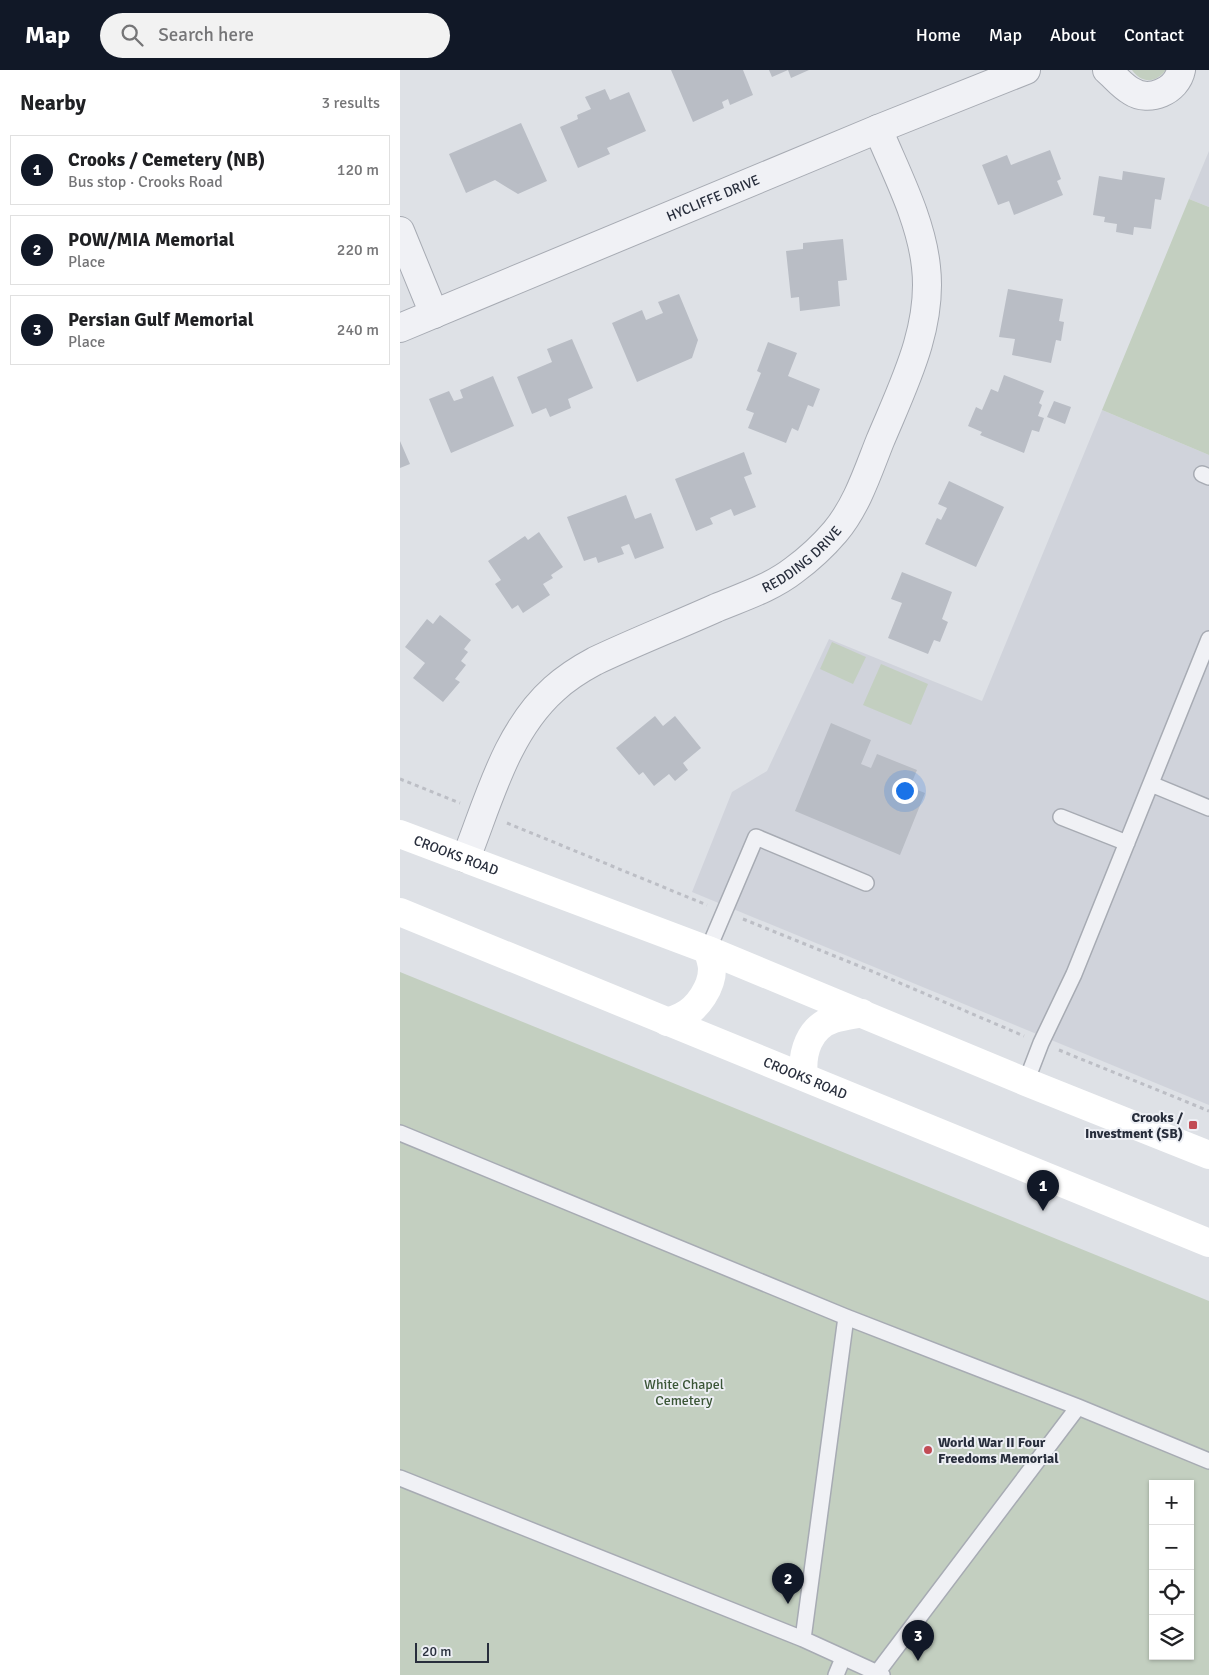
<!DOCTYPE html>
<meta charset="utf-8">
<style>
body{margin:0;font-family:Signika,sans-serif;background:#f2f2f2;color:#202124}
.controls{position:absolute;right:15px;bottom:15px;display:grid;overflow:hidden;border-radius:0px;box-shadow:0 1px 4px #0004}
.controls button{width:45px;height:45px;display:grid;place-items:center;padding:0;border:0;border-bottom:1px solid #e0e0e0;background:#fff;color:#202124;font:25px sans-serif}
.scale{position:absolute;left:15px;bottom:12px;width:74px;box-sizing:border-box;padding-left:5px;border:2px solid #282e3c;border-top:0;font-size:14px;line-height:18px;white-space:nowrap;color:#282e3c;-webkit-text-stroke:4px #edeff4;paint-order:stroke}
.you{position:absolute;left:504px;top:720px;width:18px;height:18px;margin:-12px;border:4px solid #fff;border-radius:50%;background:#1a73e8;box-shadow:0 0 0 8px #1a73e833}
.badge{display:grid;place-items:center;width:32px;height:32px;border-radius:50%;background:#111827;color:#fff;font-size:16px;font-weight:700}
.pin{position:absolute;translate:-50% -41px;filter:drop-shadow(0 1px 2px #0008)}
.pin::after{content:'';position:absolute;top:26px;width:18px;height:15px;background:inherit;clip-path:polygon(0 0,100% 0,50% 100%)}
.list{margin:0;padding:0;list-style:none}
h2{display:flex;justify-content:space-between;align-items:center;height:65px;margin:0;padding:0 20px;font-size:21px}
h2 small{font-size:16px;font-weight:400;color:#757577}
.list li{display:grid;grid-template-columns:32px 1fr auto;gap:15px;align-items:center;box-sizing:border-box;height:70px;margin:0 10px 10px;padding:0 10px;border:1px solid #e0e0e0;border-radius:0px}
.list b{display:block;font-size:19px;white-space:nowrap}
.list p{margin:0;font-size:16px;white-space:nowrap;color:#757577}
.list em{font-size:16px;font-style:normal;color:#757577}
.icon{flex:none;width:28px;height:28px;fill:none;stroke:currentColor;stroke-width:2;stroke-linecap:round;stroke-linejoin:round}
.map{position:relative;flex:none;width:809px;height:1605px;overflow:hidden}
header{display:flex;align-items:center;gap:30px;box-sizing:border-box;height:70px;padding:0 25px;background:#111827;color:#fff}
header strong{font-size:24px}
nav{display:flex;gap:28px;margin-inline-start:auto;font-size:18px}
.search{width:350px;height:45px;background:#f2f2f2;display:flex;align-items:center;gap:12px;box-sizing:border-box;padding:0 18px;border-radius:28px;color:#757577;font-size:19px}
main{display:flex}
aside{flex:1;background:#fff}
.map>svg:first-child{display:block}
.built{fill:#d0d3db}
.green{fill:#c3cfc0;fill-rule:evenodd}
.building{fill:#b9bdc5}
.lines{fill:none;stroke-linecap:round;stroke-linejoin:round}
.service-casing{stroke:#a7abb3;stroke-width:18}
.minor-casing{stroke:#a7abb3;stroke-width:30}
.path{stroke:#bcbec5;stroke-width:3;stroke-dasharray:4 4;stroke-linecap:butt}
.service{stroke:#f0f1f5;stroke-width:15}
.minor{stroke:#f0f1f5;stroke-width:28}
.secondary{stroke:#fff;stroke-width:28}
.poi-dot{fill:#c24c55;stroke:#edeff4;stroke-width:2}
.labels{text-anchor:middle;stroke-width:4;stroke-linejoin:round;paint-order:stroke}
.street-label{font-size:14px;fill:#282e3c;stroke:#edeff4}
.poi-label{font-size:14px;font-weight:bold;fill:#282e3c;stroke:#edeff4;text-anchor:end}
.park-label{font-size:14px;fill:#3b5637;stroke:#edeff4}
</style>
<header>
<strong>Map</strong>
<div class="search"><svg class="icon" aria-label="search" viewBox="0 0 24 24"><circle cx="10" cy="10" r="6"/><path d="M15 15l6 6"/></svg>Search here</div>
<nav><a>Home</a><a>Map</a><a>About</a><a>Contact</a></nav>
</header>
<main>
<aside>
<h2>Nearby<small>3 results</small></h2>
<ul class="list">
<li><span class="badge">1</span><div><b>Crooks / Cemetery (NB)</b><p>Bus stop · Crooks Road</p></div><em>120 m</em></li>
<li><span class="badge">2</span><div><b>POW/MIA Memorial</b><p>Place</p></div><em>220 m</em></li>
<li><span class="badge">3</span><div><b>Persian Gulf Memorial</b><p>Place</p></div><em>240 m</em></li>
</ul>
</aside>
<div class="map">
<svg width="809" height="1605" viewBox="0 0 809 1605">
<rect width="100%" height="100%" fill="#dee1e6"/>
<!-- built -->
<path class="built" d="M809,81V137L789,129Z
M702,340L809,385V1035L292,822L332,722L367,701L429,569L582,631Z"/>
<!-- green -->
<path class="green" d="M732,0H766C756,13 742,14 732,0Z
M789,129L809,137V385L702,340Z
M432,572L466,587L453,614L420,599Z
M481,594L528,614L511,655L463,635Z
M0,902L809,1231V1605H0ZM753,1414H790V1586H753Z"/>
<!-- building -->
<path class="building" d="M271,0H343L353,25L330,35L328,29L322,32L324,38L293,52Z
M369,0H409L391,8L388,0L372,7Z
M205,19L210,30L229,22L246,61L207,78L210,84L178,98L160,57L178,49L177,45L191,39L185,27Z
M121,53L147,111L118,124L95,110L66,123L49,84Z
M650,80L661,109L657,111L663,125L614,145L609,131L598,135L582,95L607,85L611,95Z
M723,101L765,108L761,130L755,129L751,159L734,157L733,165L716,162L717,154L704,152L705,147L693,145L699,106L722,110Z
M443,169L447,210L438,211L440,236L400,241L399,227L391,228L386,181L403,179V173Z
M608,219L663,229L659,251L664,252L661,271L656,270L651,293L612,285L615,269L599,267Z
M279,224L298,270L292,288L237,312L212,253L242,240L246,250L263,243L258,232Z
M172,269L193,318L168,329L171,338L150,347L146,338L132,344L117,307L152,292L147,279Z
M368,272L397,283L388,306L420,319L413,337L408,335L398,361L392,358L386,373L348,358L354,343L346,340L361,303L357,301Z
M604,305L644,321L639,333L642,335L638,346L644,348L639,362L632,360L624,383L580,365L582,362L568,356L576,337L582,340L591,319L598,322Z
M93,306L114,356L51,383L29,329L49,321L54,331L63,328L60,320Z
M654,331L671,337L665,354L647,347Z
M0,371L10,394L0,398Z
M344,382L352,404L344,407L356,437L334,446L331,439L310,448L313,454L296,461L275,409Z
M549,411L604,437L576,497L525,474L537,448L541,450L547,438L538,434Z
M226,425L235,449L251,443L264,478L235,489L229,474L221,477L224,484L198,493L196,487L184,491L167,447Z
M139,462L163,497L151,505L153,508L143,514L150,525L123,543L118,535L112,539L95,514L101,510L88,491L125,466L128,470Z
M502,502L552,522L542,549L548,552L540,572L534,570L528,584L488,568L502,533L491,529Z
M40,545L71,570L64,579L68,582L61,591L66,595L55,609L60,612L43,632L13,608L25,593L5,577L27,549L33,554Z
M255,646L263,656L275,646L301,678L283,693L288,700L275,711L269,704L254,716L243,702L239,705L216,678Z
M431,653L471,670L461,694L471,698L477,684L517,700L510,717L525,723L500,785L395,741Z"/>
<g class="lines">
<!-- service casing -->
<g class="service-casing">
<path id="service" d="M802,404L809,407
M751,714L809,738
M661,747L727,773
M308,880L356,767L466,813
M626,1012L641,973L674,904L809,569
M0,1063L446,1247L678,1337L809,1391
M0,1408L403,1569L482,1605
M403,1569L446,1247
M477,1603L678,1337
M436,1605L443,1588"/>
</g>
<!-- minor casing -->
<g class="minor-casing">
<g id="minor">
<path d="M707,0C715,7 722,16 731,21C749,33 777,21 781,0"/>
<path d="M0,161L34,244"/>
<path id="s1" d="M0,258L478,59L626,0"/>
<path id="s2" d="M66,788C89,730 106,662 154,619C166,608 180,599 195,591C235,572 276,556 316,538C342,527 371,518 394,500C409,489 423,476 435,462C457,436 468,401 480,371C503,316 533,258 526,197C521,149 496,103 478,59"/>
</g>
</g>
<!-- path -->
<path class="path" d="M0,709L60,733
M107,753L307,835
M343,849L474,902L624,966
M659,980L809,1041"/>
<!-- service -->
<use href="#service" class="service"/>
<!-- minor -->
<use href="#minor" class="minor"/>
<!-- secondary -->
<g class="secondary">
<path id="s3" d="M0,764L308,880L626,1012L809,1085"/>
<path id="s4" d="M0,842L809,1173"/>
<path d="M267,952C272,950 277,949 282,946C298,938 312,917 312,899C312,893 309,886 308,880"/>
<path d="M404,1007C401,983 409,957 434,949C443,946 453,945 462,943"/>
</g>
</g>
<!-- markers -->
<g class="poi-dot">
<rect x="788" y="1050" width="10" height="10" rx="2.5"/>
<circle cx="528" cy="1380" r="5"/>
</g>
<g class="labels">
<!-- street labels -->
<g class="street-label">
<text dy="5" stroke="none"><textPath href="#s1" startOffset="339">HYCLIFFE DRIVE</textPath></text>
<text dy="5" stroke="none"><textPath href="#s2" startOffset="474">REDDING DRIVE</textPath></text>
<text dy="5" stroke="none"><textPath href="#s3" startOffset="60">CROOKS ROAD</textPath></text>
<text dy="5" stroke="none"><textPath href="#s4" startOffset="438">CROOKS ROAD</textPath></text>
</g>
<!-- poi labels -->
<g class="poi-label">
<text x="783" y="1052">Crooks /<tspan x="783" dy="16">Investment (SB)</tspan></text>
<text x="538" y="1377" text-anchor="start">World War II Four<tspan x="538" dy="16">Freedoms Memorial</tspan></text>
</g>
<!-- park labels -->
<g class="park-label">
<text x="284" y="1319">White Chapel<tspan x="284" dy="16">Cemetery</tspan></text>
</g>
</g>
</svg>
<div class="controls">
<button>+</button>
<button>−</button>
<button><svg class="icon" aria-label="locate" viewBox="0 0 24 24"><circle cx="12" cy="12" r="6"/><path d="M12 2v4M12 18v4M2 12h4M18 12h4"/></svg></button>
<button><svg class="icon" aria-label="layers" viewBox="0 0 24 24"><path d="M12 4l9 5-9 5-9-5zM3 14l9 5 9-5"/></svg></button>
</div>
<div class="scale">20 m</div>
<div class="you"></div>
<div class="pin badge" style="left:643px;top:1141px">1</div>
<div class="pin badge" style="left:388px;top:1534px">2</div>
<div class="pin badge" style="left:518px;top:1591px">3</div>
</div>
</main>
